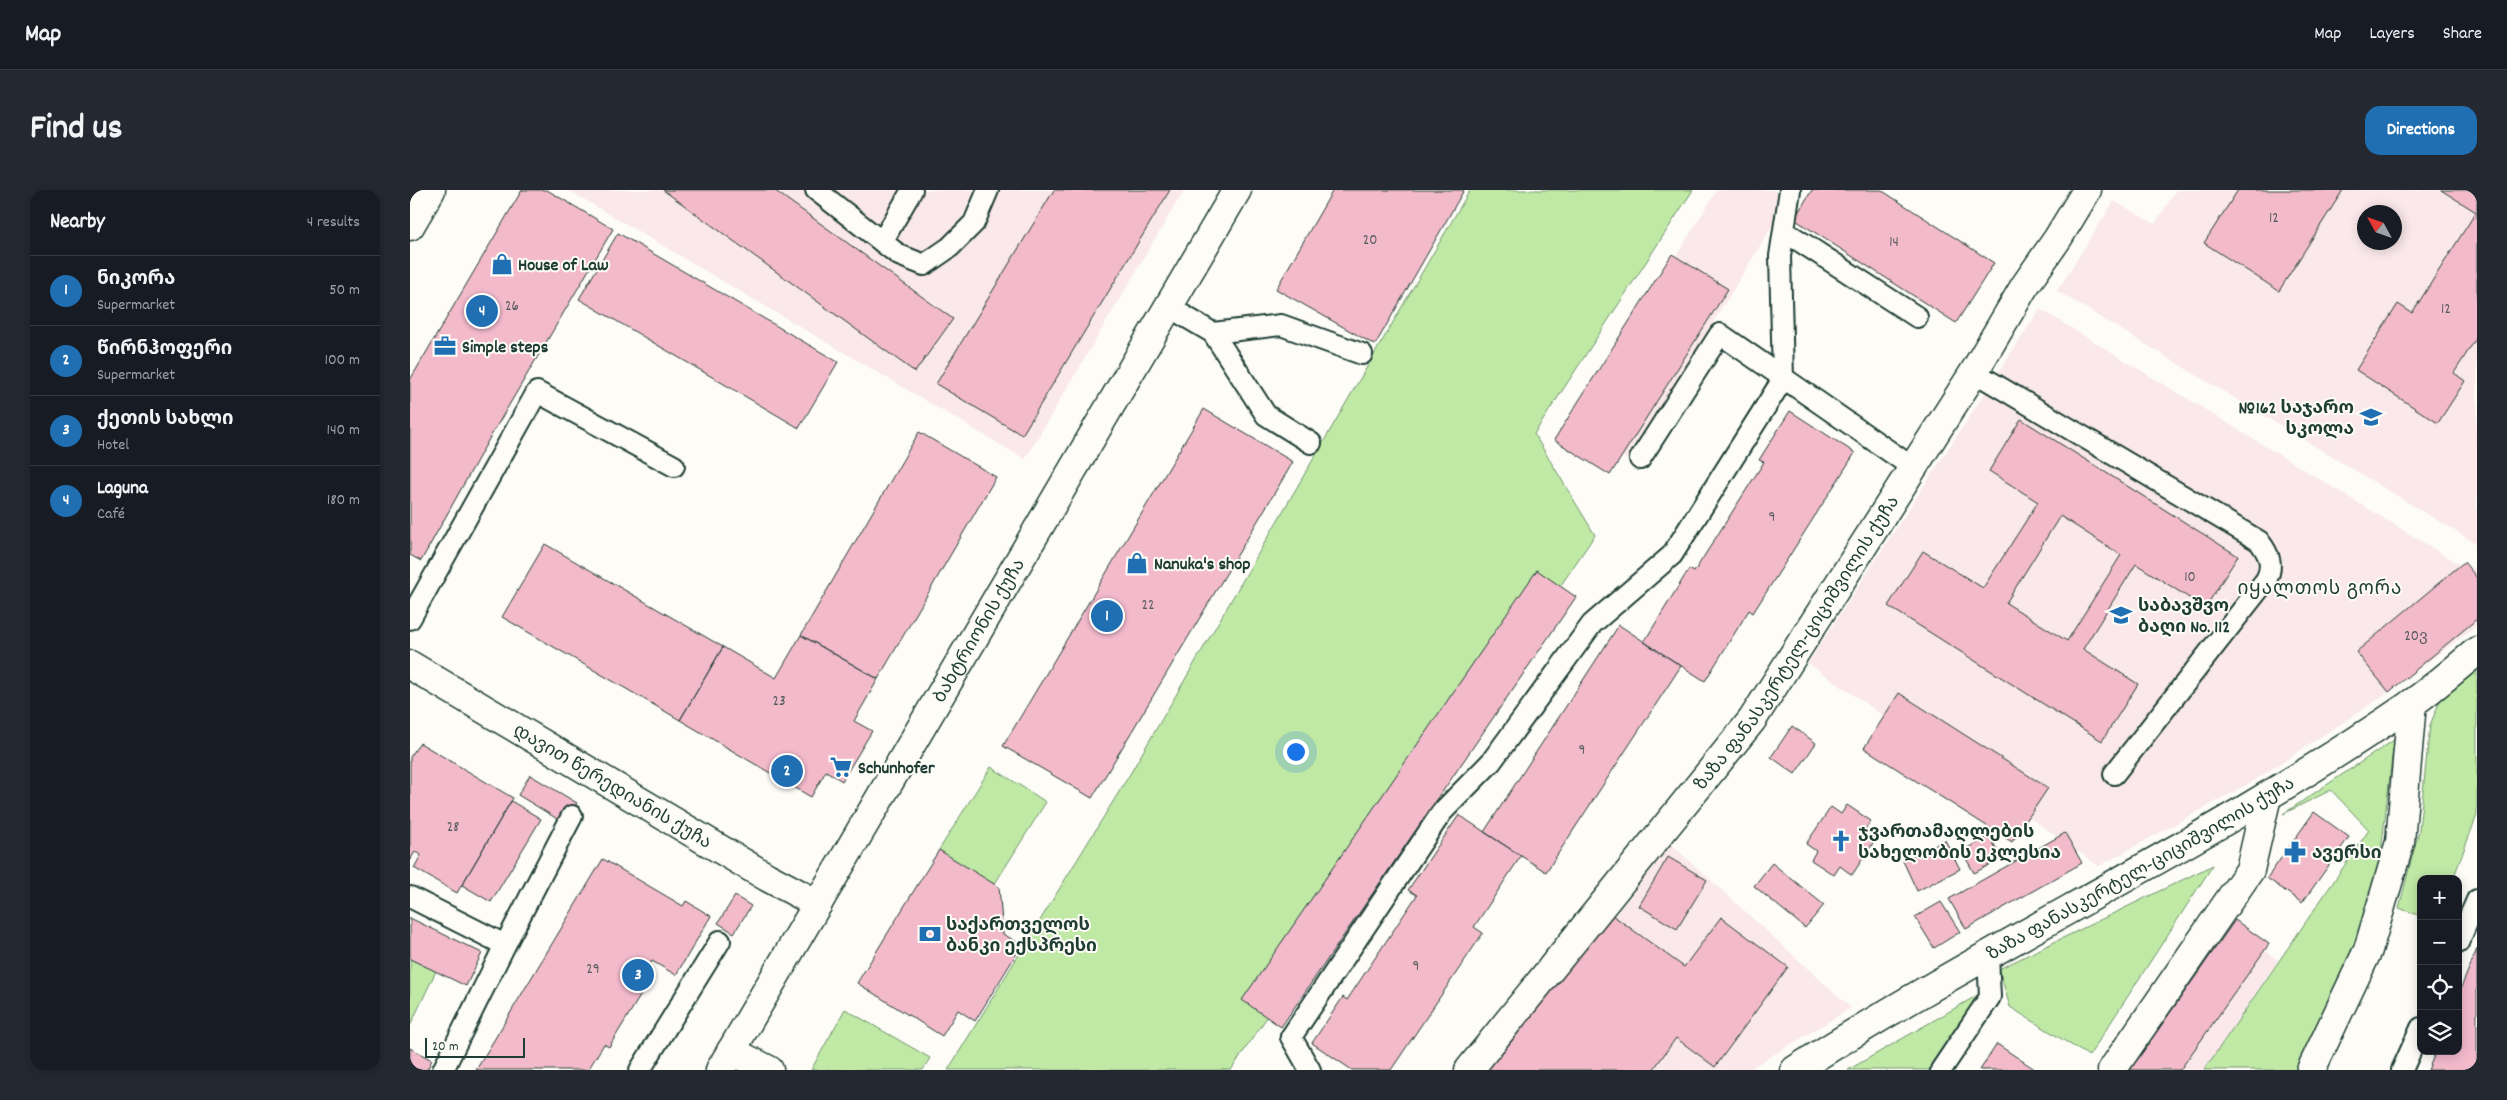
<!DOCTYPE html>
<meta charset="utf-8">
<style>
body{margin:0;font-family:Dekko,"Noto Sans Georgian",sans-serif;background:#242831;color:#f1f3f6}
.controls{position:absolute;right:15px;bottom:15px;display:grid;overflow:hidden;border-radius:10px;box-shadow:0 2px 12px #0003}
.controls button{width:45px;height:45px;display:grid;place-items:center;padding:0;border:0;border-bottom:1px solid #363941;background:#171b24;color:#f1f3f6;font:25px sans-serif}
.compass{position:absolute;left:1947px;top:15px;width:45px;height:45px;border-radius:50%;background:#171b24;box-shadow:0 2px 12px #0003;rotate:310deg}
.scale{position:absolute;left:15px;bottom:12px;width:100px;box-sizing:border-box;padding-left:5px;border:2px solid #1f3d34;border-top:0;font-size:14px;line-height:18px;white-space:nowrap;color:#1f3d34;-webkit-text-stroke:4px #fdfcf7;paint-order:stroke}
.you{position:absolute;left:885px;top:561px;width:18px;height:18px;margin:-12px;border:4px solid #fff;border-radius:50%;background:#1a73e8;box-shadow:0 0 0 8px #1a73e833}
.badge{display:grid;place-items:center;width:32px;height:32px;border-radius:50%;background:#1f6fb2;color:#fff;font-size:16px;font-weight:700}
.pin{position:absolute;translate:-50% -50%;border:2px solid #fff;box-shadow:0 1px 5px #0006}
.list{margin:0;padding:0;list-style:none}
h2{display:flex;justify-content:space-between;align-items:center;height:65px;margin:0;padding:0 20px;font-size:21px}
h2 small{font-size:16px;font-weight:400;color:#9ea1a6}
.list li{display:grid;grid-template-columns:32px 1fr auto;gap:15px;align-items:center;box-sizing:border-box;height:70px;padding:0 20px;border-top:1px solid #363941}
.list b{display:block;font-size:19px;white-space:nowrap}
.list p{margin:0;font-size:16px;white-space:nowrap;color:#9ea1a6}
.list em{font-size:16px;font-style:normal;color:#9ea1a6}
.icon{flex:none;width:28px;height:28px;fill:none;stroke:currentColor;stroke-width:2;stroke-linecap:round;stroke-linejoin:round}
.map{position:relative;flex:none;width:2067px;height:880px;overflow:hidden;border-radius:15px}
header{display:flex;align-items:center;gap:30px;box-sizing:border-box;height:70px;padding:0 25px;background:#171b24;border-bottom:1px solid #363941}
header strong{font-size:24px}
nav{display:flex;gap:28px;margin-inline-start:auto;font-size:18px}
.intro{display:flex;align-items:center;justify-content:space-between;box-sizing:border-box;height:120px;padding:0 30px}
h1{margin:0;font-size:35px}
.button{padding:12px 22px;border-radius:15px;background:#1f6fb2;color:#fff;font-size:18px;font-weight:700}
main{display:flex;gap:30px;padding:0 30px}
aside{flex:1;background:#171b24;border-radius:15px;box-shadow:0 2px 12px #0003}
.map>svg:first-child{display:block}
.built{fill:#fae8ea;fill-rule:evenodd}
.green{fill:#c0e9a6;stroke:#70936d}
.building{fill:#f3bacc;stroke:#1f3d34;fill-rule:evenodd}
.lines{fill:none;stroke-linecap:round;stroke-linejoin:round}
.service-casing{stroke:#1f3d34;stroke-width:24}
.minor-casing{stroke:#1f3d34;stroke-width:31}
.tertiary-casing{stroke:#1f3d34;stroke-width:31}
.secondary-casing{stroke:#1f3d34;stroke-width:31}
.service{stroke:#fdfcf7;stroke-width:20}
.minor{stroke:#fdfcf7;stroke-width:28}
.tertiary{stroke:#fdfcf7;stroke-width:28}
.secondary{stroke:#fdfcf7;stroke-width:28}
.labels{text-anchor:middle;stroke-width:4;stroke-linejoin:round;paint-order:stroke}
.number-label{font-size:15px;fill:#545c5a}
.poi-label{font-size:18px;font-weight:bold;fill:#1f3d34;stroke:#fdfcf7;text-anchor:start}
.street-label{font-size:18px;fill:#1f3d34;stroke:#fdfcf7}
.neighbourhood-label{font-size:19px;letter-spacing:1px;fill:#1f3d34;stroke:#fdfcf7}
</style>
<header>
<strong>Map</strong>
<nav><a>Map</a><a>Layers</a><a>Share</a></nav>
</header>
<div class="intro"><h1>Find us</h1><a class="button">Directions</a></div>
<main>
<aside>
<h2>Nearby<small>4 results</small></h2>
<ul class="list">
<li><span class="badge">1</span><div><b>ნიკორა</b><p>Supermarket</p></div><em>50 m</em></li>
<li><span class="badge">2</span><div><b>წირნჰოფერი</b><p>Supermarket</p></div><em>100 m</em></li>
<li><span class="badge">3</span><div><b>ქეთის სახლი</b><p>Hotel</p></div><em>140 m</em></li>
<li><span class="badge">4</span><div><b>Laguna</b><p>Café</p></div><em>180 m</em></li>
</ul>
</aside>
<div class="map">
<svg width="2067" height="880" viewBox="0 0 2067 880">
<rect width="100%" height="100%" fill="#fdfcf7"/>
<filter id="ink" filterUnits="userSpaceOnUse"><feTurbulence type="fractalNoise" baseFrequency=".02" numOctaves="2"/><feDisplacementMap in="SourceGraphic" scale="10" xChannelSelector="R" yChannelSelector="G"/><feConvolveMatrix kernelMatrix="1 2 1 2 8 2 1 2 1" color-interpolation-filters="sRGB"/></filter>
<g filter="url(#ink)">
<!-- built -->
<path class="built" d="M158,0H774L615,269Z
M1307,0H1364L1379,9L1218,270L1162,236Z
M1766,0H2067V354L1647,101L1704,11L1745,34ZM1954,22H1984V52H1954Z
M1630,119L2052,376L2067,379V435L1970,508L1845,590L1689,676L1398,473Z
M1261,654L1441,818L1338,880H1084Z
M1818,734L1868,770L1794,880H1715Z"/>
<!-- green -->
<path class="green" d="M1060,0H1283L1124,244L1185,345L821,880H538L720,584Z
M2067,478V625L2043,689H2011V726L1989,718L2009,640L2020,535L2032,506Z
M1984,550L1971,662L1948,754L1891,880H1794L1959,640L1921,600L1873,624Z
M581,577L636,612L584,695L529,660Z
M1803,675L1679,866L1600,817L1589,779Z
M0,769L26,781L0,836Z
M1573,802L1525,880H1438Z
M435,819L520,868L513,880H401Z"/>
<!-- building -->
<path class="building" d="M112,0H137L203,39L79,249L11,371L0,365V190Z
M253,0H364L543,129L505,182Z
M644,0H760L612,245L526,194Z
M923,0H1054L965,155L866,99Z
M1402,0H1471L1584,73L1546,133L1384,29Z
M1828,0H1933L1869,101L1794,53Z
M2031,0H2067V147L2044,183L2055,191L2028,233L1946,180L1988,114L2002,123L2066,22Z
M208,43L428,172L389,238L169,109Z
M1262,64L1318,99L1200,285L1144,250Z
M794,219L883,272L682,608L593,556Z
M1380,221L1445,263L1343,423L1339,420L1295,491L1234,452L1279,379L1284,382L1354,272L1349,270Z
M1611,229L1828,366L1795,418L1726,374L1673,459L1728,494L1692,551L1478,416L1513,361L1573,398L1628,312L1579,281ZM1650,326L1711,365L1657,451L1596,413Z
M509,242L586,287L468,489L391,445Z
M135,354L313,457L270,530L92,427Z
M2054,372L2067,388V429L1979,502L1946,462Z
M1127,380L1166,407L871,837L832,810Z
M1209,435L1271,476L1136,682L1074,642Z
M391,445L468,489L444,531L462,541L432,591L416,581L401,607L270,530L313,457L366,488Z
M1489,503L1638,598L1602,652L1454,558Z
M1382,536L1406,553L1385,584L1361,567Z
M10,553L103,608L47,703L4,678L11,665L5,662L0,670V567Z
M120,585L167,613L154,633L108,605Z
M101,611L131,629L81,712L52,695Z
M1437,615L1461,631L1455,639L1467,647L1442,685L1430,676L1424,685L1401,670L1406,661L1396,654L1421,617L1431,624Z
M1904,622L1939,647L1892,713L1857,688Z
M1049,625L1111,666L1064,737L1073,743L981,880H942L902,853L933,807L937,810L1007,705L998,700Z
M1655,643L1672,673L1556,739L1539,709Z
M1580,646L1591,669L1564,683L1552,661Z
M1535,650L1550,679L1507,701L1493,671Z
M529,660L589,697L593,744L612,755L565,831L548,820L532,846L447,793Z
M1258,667L1297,690L1267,739L1229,716Z
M193,669L273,716L276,711L301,726L266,785L242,771L228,793L235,798L199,857L194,854L178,880H66Z
M1362,673L1414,715L1395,738L1344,696Z
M325,706L341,716L324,743L308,733Z
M1531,712L1550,742L1524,758L1505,727Z
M1194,719L1274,777L1311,727L1378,777L1305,877L1266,848L1243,880H1076Z
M0,728L72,763L56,796L0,769Z
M1825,730L1859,754L1770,880H1720Z
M2067,759V880H2018L2026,861H2048V805Z
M1587,854L1626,880H1570Z
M0,858L22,870L17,880H0Z"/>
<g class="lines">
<!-- service casing -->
<g class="service-casing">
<path id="service" d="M406,0L489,65L514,75L540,57L564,33L578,0
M1374,41L1507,127
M472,52L502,0
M759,117L803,143L871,135L952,164
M803,143L856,225L901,253
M1564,182L1849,351C1859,364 1864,375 1856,390L1704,584
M1230,269L1310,144L1502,277
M0,429L127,202L264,276
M0,707L95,755L162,626
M2048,753L2067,710
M33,880L95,755
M230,880L310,751
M900,880L881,847L1032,622L1081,572L1182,434L1262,365L1373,189L1370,66L1380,0
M1531,880L1580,807L1578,766
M1992,880L2011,838"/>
</g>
<!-- minor casing -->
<g class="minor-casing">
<g id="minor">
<path d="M321,861L359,880"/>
<path id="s1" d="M1059,880L1342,530L1564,182L1614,97L1648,48L1677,0"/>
<path d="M1702,880L1840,680L1857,606"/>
<path d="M1901,880L1958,760L1990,652L2002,513"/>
</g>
</g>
<!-- tertiary casing -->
<g class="tertiary-casing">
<g id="tertiary">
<path id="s2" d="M0,475L357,687L408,714"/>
<path id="s3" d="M310,880L827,0"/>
<path id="s4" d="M1385,880C1586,751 1804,650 2001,514C2024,498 2045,479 2067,461"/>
</g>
</g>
<!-- secondary casing -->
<g class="secondary-casing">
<path id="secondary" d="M0,36L21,0"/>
</g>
<!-- service -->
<use href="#service" class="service"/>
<!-- minor -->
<use href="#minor" class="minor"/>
<!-- tertiary -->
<use href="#tertiary" class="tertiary"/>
<!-- secondary -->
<use href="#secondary" class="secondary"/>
</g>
</g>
<!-- icons -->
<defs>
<g id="shop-bare" transform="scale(1.725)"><path d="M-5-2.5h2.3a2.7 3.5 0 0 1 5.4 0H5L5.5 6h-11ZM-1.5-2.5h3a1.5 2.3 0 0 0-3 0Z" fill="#1f6fb2" stroke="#fdfcf7" stroke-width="2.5" paint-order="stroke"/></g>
<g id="office-bare" transform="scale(1.725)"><path d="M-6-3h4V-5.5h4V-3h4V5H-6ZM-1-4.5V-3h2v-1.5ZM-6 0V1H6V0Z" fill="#1f6fb2" stroke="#fdfcf7" stroke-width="2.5" paint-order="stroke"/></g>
<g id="school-bare" transform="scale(1.725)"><path d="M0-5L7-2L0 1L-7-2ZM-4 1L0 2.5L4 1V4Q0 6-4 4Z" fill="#1f6fb2" stroke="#fdfcf7" stroke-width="2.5" paint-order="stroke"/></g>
<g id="supermarket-bare" transform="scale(1.725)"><path d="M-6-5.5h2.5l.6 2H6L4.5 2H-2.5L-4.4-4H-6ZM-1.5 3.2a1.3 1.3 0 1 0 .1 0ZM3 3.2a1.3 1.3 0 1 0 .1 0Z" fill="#1f6fb2" stroke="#fdfcf7" stroke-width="2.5" paint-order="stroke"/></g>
<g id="church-bare" transform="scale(1.725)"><path d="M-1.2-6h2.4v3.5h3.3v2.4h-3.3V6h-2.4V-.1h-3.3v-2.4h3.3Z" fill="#1f6fb2" stroke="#fdfcf7" stroke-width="2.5" paint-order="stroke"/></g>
<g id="pharmacy-bare" transform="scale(1.725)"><path d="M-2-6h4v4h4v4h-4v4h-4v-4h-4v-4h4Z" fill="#1f6fb2" stroke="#fdfcf7" stroke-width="2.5" paint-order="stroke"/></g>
<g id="bank-bare" transform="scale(1.725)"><path d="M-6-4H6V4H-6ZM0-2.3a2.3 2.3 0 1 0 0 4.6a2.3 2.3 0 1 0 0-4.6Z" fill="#1f6fb2" stroke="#fdfcf7" stroke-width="2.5" paint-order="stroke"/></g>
</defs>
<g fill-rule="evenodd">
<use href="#shop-bare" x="92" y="74"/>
<use href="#office-bare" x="35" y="156"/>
<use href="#school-bare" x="1961" y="227"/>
<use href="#shop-bare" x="727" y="373"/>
<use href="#school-bare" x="1711" y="425"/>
<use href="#supermarket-bare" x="431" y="577"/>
<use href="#church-bare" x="1431" y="651"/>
<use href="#pharmacy-bare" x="1885" y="662"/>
<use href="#bank-bare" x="520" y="744"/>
</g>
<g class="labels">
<!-- number labels -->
<g class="number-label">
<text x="1864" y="32">12</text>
<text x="960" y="54">20</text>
<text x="1484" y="56">14</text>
<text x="102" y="120">26</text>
<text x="2036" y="123">12</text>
<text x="1362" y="331">9</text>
<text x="1780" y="391">10</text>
<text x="738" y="419">22</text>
<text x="2006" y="450">20ვ</text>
<text x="369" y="515">23</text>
<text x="1172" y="564">9</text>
<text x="43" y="641">28</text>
<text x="1006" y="780">9</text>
<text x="183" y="783">29</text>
</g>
<!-- poi labels -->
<g class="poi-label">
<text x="108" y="80">House of Law</text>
<text x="52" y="162">Simple steps</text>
<text x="1944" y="223" text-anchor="end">№162 საჯარო<tspan x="1944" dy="21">სკოლა</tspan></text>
<text x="744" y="379">Nanuka's shop</text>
<text x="1728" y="421">საბავშვო<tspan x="1728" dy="21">ბაღი No. 112</tspan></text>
<text x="448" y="583">Schunhofer</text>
<text x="1448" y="647">ჯვართამაღლების<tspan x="1448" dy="21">სახელობის ეკლესია</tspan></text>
<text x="1902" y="668">ავერსი</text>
<text x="536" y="740">საქართველოს<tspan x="536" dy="21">ბანკი ექსპრესი</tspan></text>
</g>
<!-- street labels -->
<g class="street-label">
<text dy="6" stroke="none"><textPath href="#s3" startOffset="510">ბახტრიონის ქუჩა</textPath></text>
<text dy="6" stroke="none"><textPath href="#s1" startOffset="539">ზაზა ფანასკერტელ-ციციშვილის ქუჩა</textPath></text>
<text dy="6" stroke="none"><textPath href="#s2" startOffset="236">დავით წერედიანის ქუჩა</textPath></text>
<text dy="6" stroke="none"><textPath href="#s4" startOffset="400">ზაზა ფანასკერტელ-ციციშვილის ქუჩა</textPath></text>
</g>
<!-- neighbourhood labels -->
<g class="neighbourhood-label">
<text x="1910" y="404">იყალთოს გორა</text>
</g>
</g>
</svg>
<div class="controls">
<button>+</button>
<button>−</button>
<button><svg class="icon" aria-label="locate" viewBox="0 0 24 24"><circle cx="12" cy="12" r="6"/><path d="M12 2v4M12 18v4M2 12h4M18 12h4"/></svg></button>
<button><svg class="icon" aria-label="layers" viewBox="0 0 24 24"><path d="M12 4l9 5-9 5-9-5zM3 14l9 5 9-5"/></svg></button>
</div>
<svg class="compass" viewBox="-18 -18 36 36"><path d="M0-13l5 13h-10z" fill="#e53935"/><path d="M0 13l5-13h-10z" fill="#9ea1a6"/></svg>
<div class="scale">20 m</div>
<div class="you"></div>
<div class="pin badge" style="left:697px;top:426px">1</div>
<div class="pin badge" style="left:377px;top:581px">2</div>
<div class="pin badge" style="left:228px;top:785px">3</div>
<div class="pin badge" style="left:72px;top:121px">4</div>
</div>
</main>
